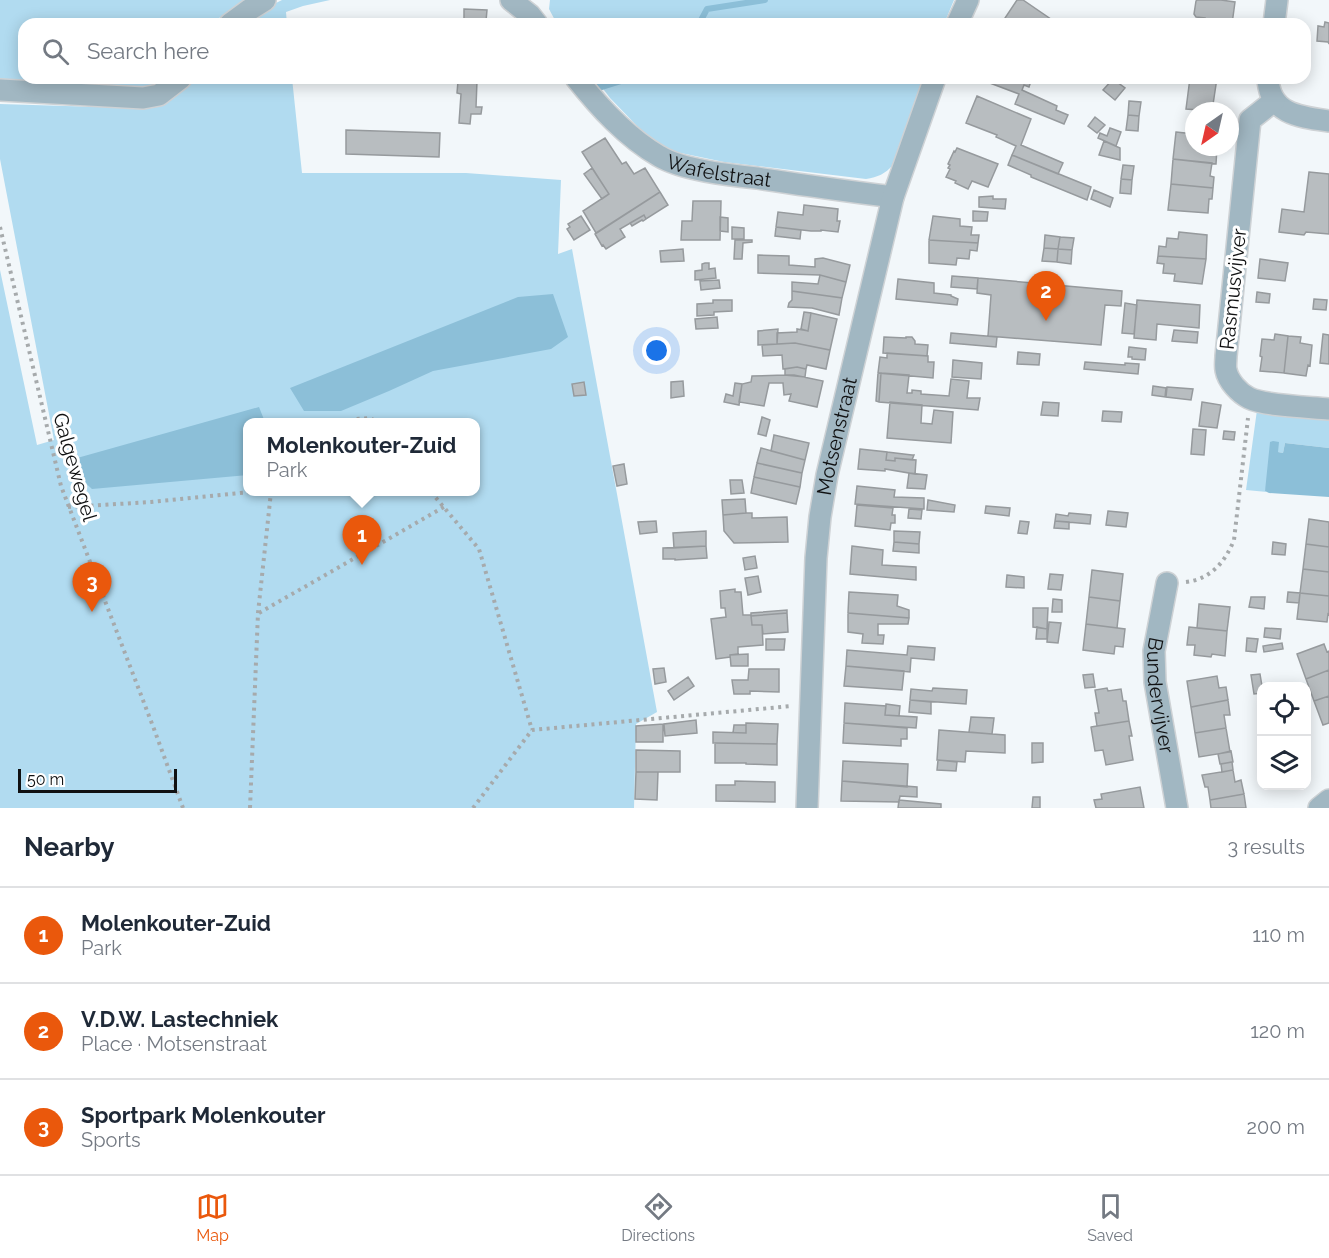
<!DOCTYPE html>
<meta charset="utf-8">
<style>
body{margin:0;font-family:Raleway,sans-serif;background:#f2f2f3;color:#1f2937}
.controls{position:absolute;right:18px;bottom:18px;display:grid;overflow:hidden;border-radius:12px;box-shadow:0 3px 15px #0003}
.controls button{width:54px;height:54px;display:grid;place-items:center;padding:0;border:0;border-bottom:2px solid #e0e1e3;background:#fff;color:#1f2937;font:30px sans-serif}
.compass{position:absolute;left:1185px;top:102px;width:54px;height:54px;border-radius:50%;background:#fff;box-shadow:0 3px 15px #0003;rotate:214deg}
.scale{position:absolute;left:18px;bottom:15px;width:159px;box-sizing:border-box;padding-left:6px;border:3px solid #101112;border-top:0;font-size:16px;line-height:21px;white-space:nowrap;color:#101112;-webkit-text-stroke:4px #fff;paint-order:stroke}
.you{position:absolute;left:657px;top:351px;width:21px;height:21px;margin:-15px;border:4px solid #fff;border-radius:50%;background:#1a73e8;box-shadow:0 0 0 9px #1a73e833}
.badge{display:grid;place-items:center;width:39px;height:39px;border-radius:50%;background:#ea580c;color:#fff;font-size:20px;font-weight:700}
.pin{position:absolute;translate:-50% -50px;filter:drop-shadow(0 2px 3px #0008)}
.pin::after{content:'';position:absolute;top:32px;width:21px;height:18px;background:inherit;clip-path:polygon(0 0,100% 0,50% 100%)}
.popup{position:absolute;left:243px;top:418px;width:237px;height:78px;box-sizing:border-box;display:grid;place-content:center;border-radius:12px;background:#fff;filter:drop-shadow(0 2px 4px #0005);font-size:20px;white-space:nowrap;color:#747a83}
.popup b{font-size:22px;color:#1f2937}
.popup::after{content:'';position:absolute;left:50%;top:100%;margin-left:-12px;border:12px solid transparent;border-top-color:#fff}
.list{margin:0;padding:0;list-style:none}
h2{display:flex;justify-content:space-between;align-items:center;height:78px;margin:0;padding:0 24px;font-size:26px}
h2 small{font-size:20px;font-weight:400;color:#747a83}
.list li{display:grid;grid-template-columns:39px 1fr auto;gap:18px;align-items:center;box-sizing:border-box;height:96px;padding:0 24px;border-top:2px solid #e0e1e3}
.list b{display:block;font-size:22px;white-space:nowrap}
.list p{margin:0;font-size:20px;white-space:nowrap;color:#747a83}
.list em{font-size:20px;font-style:normal;color:#747a83}
.icon{flex:none;width:33px;height:33px;fill:none;stroke:currentColor;stroke-width:2;stroke-linecap:round;stroke-linejoin:round}
.map{position:relative;flex:none;width:1329px;height:808px;overflow:hidden}
.search{position:absolute;background:#fff;box-shadow:0 3px 15px #0003;left:18px;right:18px;top:18px;height:66px;display:flex;align-items:center;gap:15px;box-sizing:border-box;padding:0 21px;border-radius:18px;color:#747a83;font-size:22px}
.sheet{height:366px;background:#fff}
nav{display:flex;justify-content:space-around;align-items:center;box-sizing:border-box;height:84px;border-top:2px solid #e0e1e3;background:#fff;font-size:16px;color:#747a83}
nav a{display:grid;justify-items:center;gap:3px}
nav .on{color:#ea580c}
.map>svg:first-child{display:block}
.green{fill:#b1dbf0;fill-rule:evenodd}
.water{fill:#8cbfd8}
.lines{fill:none;stroke-linecap:round;stroke-linejoin:round}
.stream{stroke:#8cbfd8;stroke-width:6}
.building{fill:#b8bdc0;stroke:#969a9d;stroke-width:1.5}
.street-casing{stroke:#ced2d5;stroke-width:24}
.path{stroke:#a6aaac;stroke-width:4;stroke-dasharray:3 4.5;stroke-linecap:butt}
.street{stroke:#a1b7c2;stroke-width:21}
.labels{text-anchor:middle;stroke-width:6;stroke-linejoin:round;paint-order:stroke}
.street-label{font-size:20px;fill:#101112;stroke:#fff}
</style>
<div class="map">
<svg width="1329" height="808" viewBox="0 0 1329 808">
<rect width="100%" height="100%" fill="#f2f7fa"/>
<!-- green -->
<path class="green" d="M0,0H249L228,12L210,24H24V78H169L154,85L136,89L0,79Z
M282,0H330L303,6L286,12L287,24H242L252,15Z
M550,0H954L944,24H557L549,9Z
M195,78H292L302,173H466L561,180L558,254L572,249L657,712L636,724L634,808H0V270L37,445L54,440L0,159V104L131,108C162,103 171,96 195,78ZM248,422H476V492H248Z
M595,78H924L893,165C885,174 878,177 866,179L724,162L676,152L654,141L641,130L610,98Z
M1257,410L1329,419V448L1285,443L1283,453L1278,452L1265,491L1267,492L1246,490Z"/>
<!-- water -->
<path class="water" d="M553,294L568,337L551,349L433,371L389,391L341,411H304L290,388L518,297Z
M259,407L265,422H248V475L92,489L80,478L70,460Z
M1273,441L1279,442L1278,452L1283,453L1285,443L1329,448V497L1269,493L1265,491L1270,442Z"/>
<g class="lines">
<!-- stream -->
<path class="stream" d="M699,24L707,9L765,0
M596,78L602,87L631,78"/>
</g>
<!-- building -->
<path class="building" d="M1017,0H1023L1058,24H1007L1003,21Z
M1197,0H1221L1235,2L1232,24H1204L1205,18L1196,17L1194,14L1196,1Z
M464,9L487,10L486,21L464,20Z
M464,20L486,21V24H464Z
M651,22V24H609Z
M1325,22L1329,23V44L1328,42L1317,41L1318,26L1324,27Z
M983,78H1032L1029,87L1024,85L1022,90L1057,106L1056,110L1068,115L1064,124L1015,104L1019,94L982,80Z
M1190,78H1217L1212,111L1186,109Z
M1113,79L1125,88L1115,100L1103,90Z
M458,81H477L476,107H482L481,114H471L470,124L459,123L461,94L457,93Z
M977,96L1031,119L1021,145L1063,163L1058,174L1012,155L1016,146L996,137L997,135L966,123Z
M1129,101L1141,102L1139,116L1128,115Z
M1128,115L1139,116L1138,131L1126,130Z
M1095,117L1105,125L1097,133L1088,126Z
M1110,128L1121,132L1116,146L1098,138L1100,133L1107,136Z
M346,130L440,133L439,157L346,154Z
M1176,132L1194,134V147H1217L1216,164L1173,159Z
M605,138L622,164L626,162L634,174L645,168L660,192L596,233L583,211L609,194L582,152Z
M1104,141L1120,148V160L1099,155Z
M957,148L998,164L988,187L972,181L968,189L955,183L956,181L946,177L950,169L948,168L950,165L948,164L954,151L955,152Z
M1012,155L1091,187L1087,200L1031,177V175L1008,165Z
M1173,159L1212,163L1210,176L1214,177L1213,188L1171,184Z
M1123,165L1134,166L1132,180L1121,179Z
M592,168L609,194L602,199L584,174Z
M1309,172L1329,174V234L1306,232L1304,235L1279,232L1282,209L1304,212Z
M1121,179L1132,180L1131,194L1120,193Z
M1171,184L1213,188L1212,199H1209L1208,213L1168,210Z
M1094,190L1113,198L1110,207L1091,199Z
M660,192L668,205L646,219L644,215L620,229L625,237L606,249L603,245L602,246L595,234Z
M993,196V199H1006L1005,209L979,207V197Z
M693,201H721L720,240H681L682,221H692Z
M804,205L838,209L837,221H840L838,232L821,230V231H811L776,227L778,212L803,215Z
M973,211L988,212L987,221H973Z
M644,215L646,219L643,221L642,220L632,226L630,223Z
M581,216L590,230L574,240L567,229L570,227L568,224Z
M933,216L960,219V226L972,227L971,235H979L978,243L929,240Z
M720,217L728,218V232L720,231Z
M732,227L744,228V239H732Z
M776,227L801,230L800,239L775,236Z
M1179,232L1207,235L1206,259L1158,256L1159,246L1166,247L1167,238L1178,239Z
M1045,235L1060,237L1058,249L1044,248Z
M1060,237L1074,238L1072,250L1058,249Z
M735,240H752V242L743,243L742,259H734Z
M929,240L978,243L977,251L970,250L969,259L957,258L956,265L929,263Z
M1044,248L1058,249L1057,262L1042,261Z
M683,249L684,261L661,262L660,251Z
M1058,249L1072,250L1071,264L1057,262Z
M758,255L789,256V265L815,267V259L823,258L850,265L846,282L820,275L758,273Z
M1158,256L1206,259L1202,284L1174,281L1175,274L1163,273L1164,264L1157,263Z
M1260,259L1288,263L1285,281L1258,278Z
M705,263H709V269L715,268L716,278L695,280V271L702,270V264Z
M820,275L846,282L842,298L792,291V282L818,284Z
M952,276L978,278L977,289L951,287Z
M978,278L1122,291L1121,306L1105,305L1101,345L988,336L991,295L977,293Z
M898,279L934,283V293L951,295V296L958,299L957,305L896,299Z
M719,280L720,288L701,290L700,281Z
M792,291L842,298L839,315L812,308L788,307L789,303L792,300Z
M1257,292L1270,294L1269,303L1256,302Z
M1314,299L1327,300L1326,310L1313,309Z
M713,300H732V311L714,312V315L697,316V304L713,303Z
M1137,300L1200,305L1199,328L1157,324L1156,340L1134,338Z
M1125,303L1137,305L1134,334L1122,333Z
M804,312L811,313L808,331L801,329Z
M811,313L837,319L830,350L795,343L777,344V333L797,332V329L808,331Z
M717,317L718,328L696,329L695,319Z
M778,329L777,344L758,345V331Z
M1174,330L1198,332L1197,343L1172,341Z
M951,333L997,337L996,347L950,343Z
M1275,334L1288,336L1284,373L1260,371L1262,357L1260,356L1262,339L1274,340Z
M1323,334L1329,335V364L1320,363Z
M1288,336L1301,337L1300,343L1312,345L1310,366L1308,365L1306,376L1284,373Z
M884,337L906,338V337H912L915,341V344L928,345L927,356L883,353Z
M795,343L830,350L826,369L807,365L806,369L797,367L783,369L782,355L763,356L762,345Z
M1129,347L1146,349L1145,360L1132,359V357H1128Z
M1018,352L1040,354L1039,365L1017,364Z
M887,353L928,356V362H934L933,378L878,373L880,357L887,358Z
M953,360L982,363L981,379L952,377Z
M1085,362L1125,365V363L1139,364L1138,374L1084,369Z
M797,367L806,369L805,377L785,375V369Z
M878,373H881L879,402L876,401Z
M881,373L909,375L907,393H912V390L921,391V394L949,396L951,379L969,381L967,398H980L978,410L879,402Z
M785,375H794L823,381L817,407L789,401L791,394L784,395L783,383H769L764,406L739,402L742,384L751,382L752,376Z
M683,381L684,396L671,398V382Z
M584,382L586,395L574,396L572,384Z
M735,383L742,384L739,405L724,402L726,394L733,396Z
M1153,386L1166,388L1165,397L1152,395Z
M1167,387L1193,389L1191,400L1166,397Z
M890,402L922,405L921,423L932,424L934,410L953,412L951,443L887,438Z
M1043,402L1059,403L1058,416L1041,415Z
M1202,402L1221,405L1217,428L1199,426Z
M1103,411L1122,412L1121,422L1102,421Z
M762,417L770,420L766,436L758,434Z
M1193,429L1206,430L1204,455L1191,454Z
M1224,431L1235,432L1234,440L1223,439Z
M774,435L809,443L805,460L771,451Z
M761,448L805,460L802,473L757,463Z
M860,449L887,452L886,460L895,461V458L916,460L915,474L885,469V471L858,469Z
M887,452L912,455H914L912,460L895,458V461L886,460Z
M757,463L802,473L800,487L754,477Z
M624,464L627,484L617,486L613,466Z
M909,473L927,475L925,489L907,488Z
M754,477L800,487L796,504L751,493Z
M730,480H742L744,493L731,494Z
M857,486L895,490L894,497L924,498V509L855,504Z
M745,499L746,513L723,515L722,500Z
M928,500L955,505L954,512L927,510Z
M857,505L893,508L892,515H895V523H891L890,530L855,526Z
M986,506L1010,508L1009,516L985,513Z
M909,509L922,510L921,519L908,518Z
M1108,511L1128,513L1126,527L1106,525Z
M746,513H752V518L787,517L788,542L734,543L724,531L723,515Z
M1069,513L1091,515L1090,524L1055,521L1056,514L1068,516Z
M1309,519L1329,522V547L1306,544Z
M656,521L657,532L640,534L638,522Z
M1020,521L1029,522L1027,534L1018,533Z
M1055,521L1069,522V529L1054,528Z
M706,531V546L674,548L673,533Z
M894,531L920,532L919,544L894,542Z
M894,542L919,544V553L893,551Z
M1273,542L1286,544L1285,555L1272,554Z
M1306,544L1329,547V572L1303,569Z
M706,546L707,558L675,560V559H663V548Z
M852,546L883,550L882,565L916,567V580L850,574Z
M755,556L757,568L745,570L743,558Z
M1303,569L1329,572V596L1300,593Z
M1092,570L1123,574L1120,601L1089,597Z
M1050,574L1063,575L1061,590L1048,589Z
M1007,575L1024,577V588L1006,587Z
M758,576L761,592L748,595L745,578Z
M735,589V592H741L743,615H751L752,625H762L763,645L738,647V654L730,655V657L716,659L711,619L726,617L725,608H721L720,591Z
M849,592L898,595L897,606L909,610V618L848,613Z
M1288,592L1300,593L1299,603L1287,602Z
M1300,593L1329,596V615L1328,614L1327,622L1297,619Z
M1089,597L1120,601L1117,628L1086,624Z
M1251,597H1265L1264,609L1249,607Z
M1053,599L1062,600V612H1052Z
M1199,604L1230,607L1227,631L1197,628Z
M1033,608H1048L1047,629L1033,627Z
M787,610V613L751,616V613Z
M787,613L788,632L763,634L762,625H752L751,616Z
M848,613L909,618L908,624H878V635H884L883,644L862,643L863,634L848,632Z
M1049,622L1061,623L1058,643L1047,642Z
M1086,624L1125,629L1123,647L1115,646L1114,654L1083,650Z
M1037,627L1047,629V639H1036Z
M1189,627L1227,631L1225,656L1212,654L1211,657L1194,655L1195,645H1187Z
M1265,628L1281,629L1280,639L1264,637Z
M1247,638L1258,639L1256,652L1246,651Z
M766,639H785L784,650H766Z
M1282,643L1283,649L1264,652L1263,646Z
M1324,644L1327,652L1329,651V670L1306,679L1297,654Z
M908,646L935,648L934,660L911,658L910,672L846,666L847,650L907,655Z
M748,654V666H731L730,655Z
M846,666L904,671L902,690L844,686Z
M664,668L666,682L655,684L653,669Z
M749,669H779V692L750,691V694H734L732,680H748Z
M1329,670V696L1314,701L1306,679Z
M1093,674L1095,687L1085,688L1083,675Z
M1260,674L1262,686V693L1254,694L1251,675Z
M1217,676L1219,688L1226,687L1228,700L1191,707L1187,681Z
M688,677L694,686L674,700L668,691Z
M933,688L967,690L966,704L910,700L911,689L932,691Z
M1107,688L1108,691L1121,689L1123,701H1126L1129,721L1091,727L1097,726L1095,713H1099L1095,690Z
M1329,696V723L1323,725L1314,701Z
M910,700L931,702V714L909,712Z
M1228,700L1230,715H1224L1226,728L1195,733L1191,707Z
M845,703L886,706L885,715L917,717L916,728L844,723Z
M886,704L900,706L899,716L885,715Z
M971,717L994,718L992,734L969,732Z
M696,720L697,733L665,736L664,724Z
M1129,721L1132,736H1129L1133,760L1106,765L1103,750L1095,751L1091,727Z
M746,723L778,724L777,744L713,743V732L746,733Z
M844,723L907,728V739H901V746L843,743Z
M663,724V742H636V726Z
M734,725H746V733H733Z
M1226,728L1230,752L1199,757L1195,733Z
M939,730L1005,735V753L966,751L965,762L937,760Z
M715,743L777,744V765L746,764V763H715Z
M1032,743H1043V762L1032,763Z
M636,750L680,751V772H636Z
M1231,751L1233,762L1220,764L1218,754Z
M938,760L957,762L956,771L937,770Z
M843,761L908,764L907,787L842,781Z
M1232,762L1233,770L1222,772L1221,764Z
M1233,770L1235,782L1241,780L1244,794L1210,800L1208,787H1205L1202,775Z
M636,772H658L657,800L635,799Z
M735,781L775,782V802L716,801V785H735Z
M842,781L917,787V797L900,796L899,802L841,801Z
M1140,787L1144,808H1096L1094,800L1102,799L1101,794Z
M1244,794L1246,808H1211L1210,800Z
M1033,797H1040V808H1032Z
M899,800L941,804V808H898Z"/>
<g class="lines">
<!-- street casing -->
<g class="street-casing">
<g id="street">
<path d="M511,0L530,15L537,24"/>
<path d="M230,24L249,10L265,0"/>
<path d="M957,24L968,0"/>
<path d="M1274,24L1277,0"/>
<path id="s1" d="M576,78C599,107 626,137 659,156C682,170 729,175 757,178C802,185 848,191 893,197"/>
<path d="M1268,78C1269,114 1300,117 1329,121"/>
<path d="M0,90L143,98L159,95L181,78"/>
<path d="M1274,101L1250,120L1226,356C1226,360 1225,366 1226,370C1228,381 1239,393 1249,398C1265,406 1309,407 1329,409"/>
<path id="s2" d="M1167,583L1154,651L1155,682L1177,808"/>
<path id="s3" d="M807,808L816,558L820,517L827,475L893,197L935,78"/>
<path d="M1319,808L1329,800"/>
</g>
</g>
<!-- path -->
<path class="path" d="M0,227L61,486L154,729L183,808
M350,422L355,419L371,418L375,422
M431,492L479,549L532,730
M68,507L151,502L251,492
M1186,582C1211,579 1225,562 1234,540L1248,418
M259,613L444,507
M250,808L258,613L271,492
M473,808L532,730L792,706"/>
<!-- street -->
<use href="#street" class="street"/>
</g>
<g class="labels">
<!-- street labels -->
<g class="street-label">
<text dy="7" stroke="none"><textPath href="#s1" startOffset="177">Wafelstraat</textPath></text>
<text transform="translate(1233 289) rotate(-84)" y="7">Rasmusvijver</text>
<text dy="7" stroke="none"><textPath href="#s3" startOffset="374">Motsenstraat</textPath></text>
<text transform="translate(75 467) rotate(74)" y="7">Galgewegel</text>
<text dy="7" stroke="none"><textPath href="#s2" startOffset="114">Bundervijver</textPath></text>
</g>
</g>
</svg>
<div class="controls">
<button><svg class="icon" aria-label="locate" viewBox="0 0 24 24"><circle cx="12" cy="12" r="6"/><path d="M12 2v4M12 18v4M2 12h4M18 12h4"/></svg></button>
<button><svg class="icon" aria-label="layers" viewBox="0 0 24 24"><path d="M12 4l9 5-9 5-9-5zM3 14l9 5 9-5"/></svg></button>
</div>
<svg class="compass" viewBox="-18 -18 36 36"><path d="M0-13l5 13h-10z" fill="#e53935"/><path d="M0 13l5-13h-10z" fill="#747a83"/></svg>
<div class="scale">50 m</div>
<div class="you"></div>
<div class="pin badge" style="left:362px;top:565px">1</div>
<div class="popup"><b>Molenkouter-Zuid</b>Park</div>
<div class="pin badge" style="left:1046px;top:321px">2</div>
<div class="pin badge" style="left:92px;top:612px">3</div>
<div class="search"><svg class="icon" aria-label="search" viewBox="0 0 24 24"><circle cx="10" cy="10" r="6"/><path d="M15 15l6 6"/></svg>Search here</div>
</div>
<section class="sheet">
<h2>Nearby<small>3 results</small></h2>
<ul class="list">
<li><span class="badge">1</span><div><b>Molenkouter-Zuid</b><p>Park</p></div><em>110 m</em></li>
<li><span class="badge">2</span><div><b>V.D.W. Lastechniek</b><p>Place · Motsenstraat</p></div><em>120 m</em></li>
<li><span class="badge">3</span><div><b>Sportpark Molenkouter</b><p>Sports</p></div><em>200 m</em></li>
</ul>
</section>
<nav>
<a class="on"><svg class="icon" aria-label="map" viewBox="0 0 24 24"><path d="M3 6l6-2 6 2 6-2v14l-6 2-6-2-6 2zM9 4v14M15 6v14"/></svg>Map</a>
<a><svg class="icon" aria-label="directions" viewBox="0 0 24 24"><path d="M12 3l9 9-9 9-9-9zM9 14v-3h6M13 9l2 2-2 2"/></svg>Directions</a>
<a><svg class="icon" aria-label="saved" viewBox="0 0 24 24"><path d="M7 4h10v16l-5-4-5 4z"/></svg>Saved</a>
</nav>
